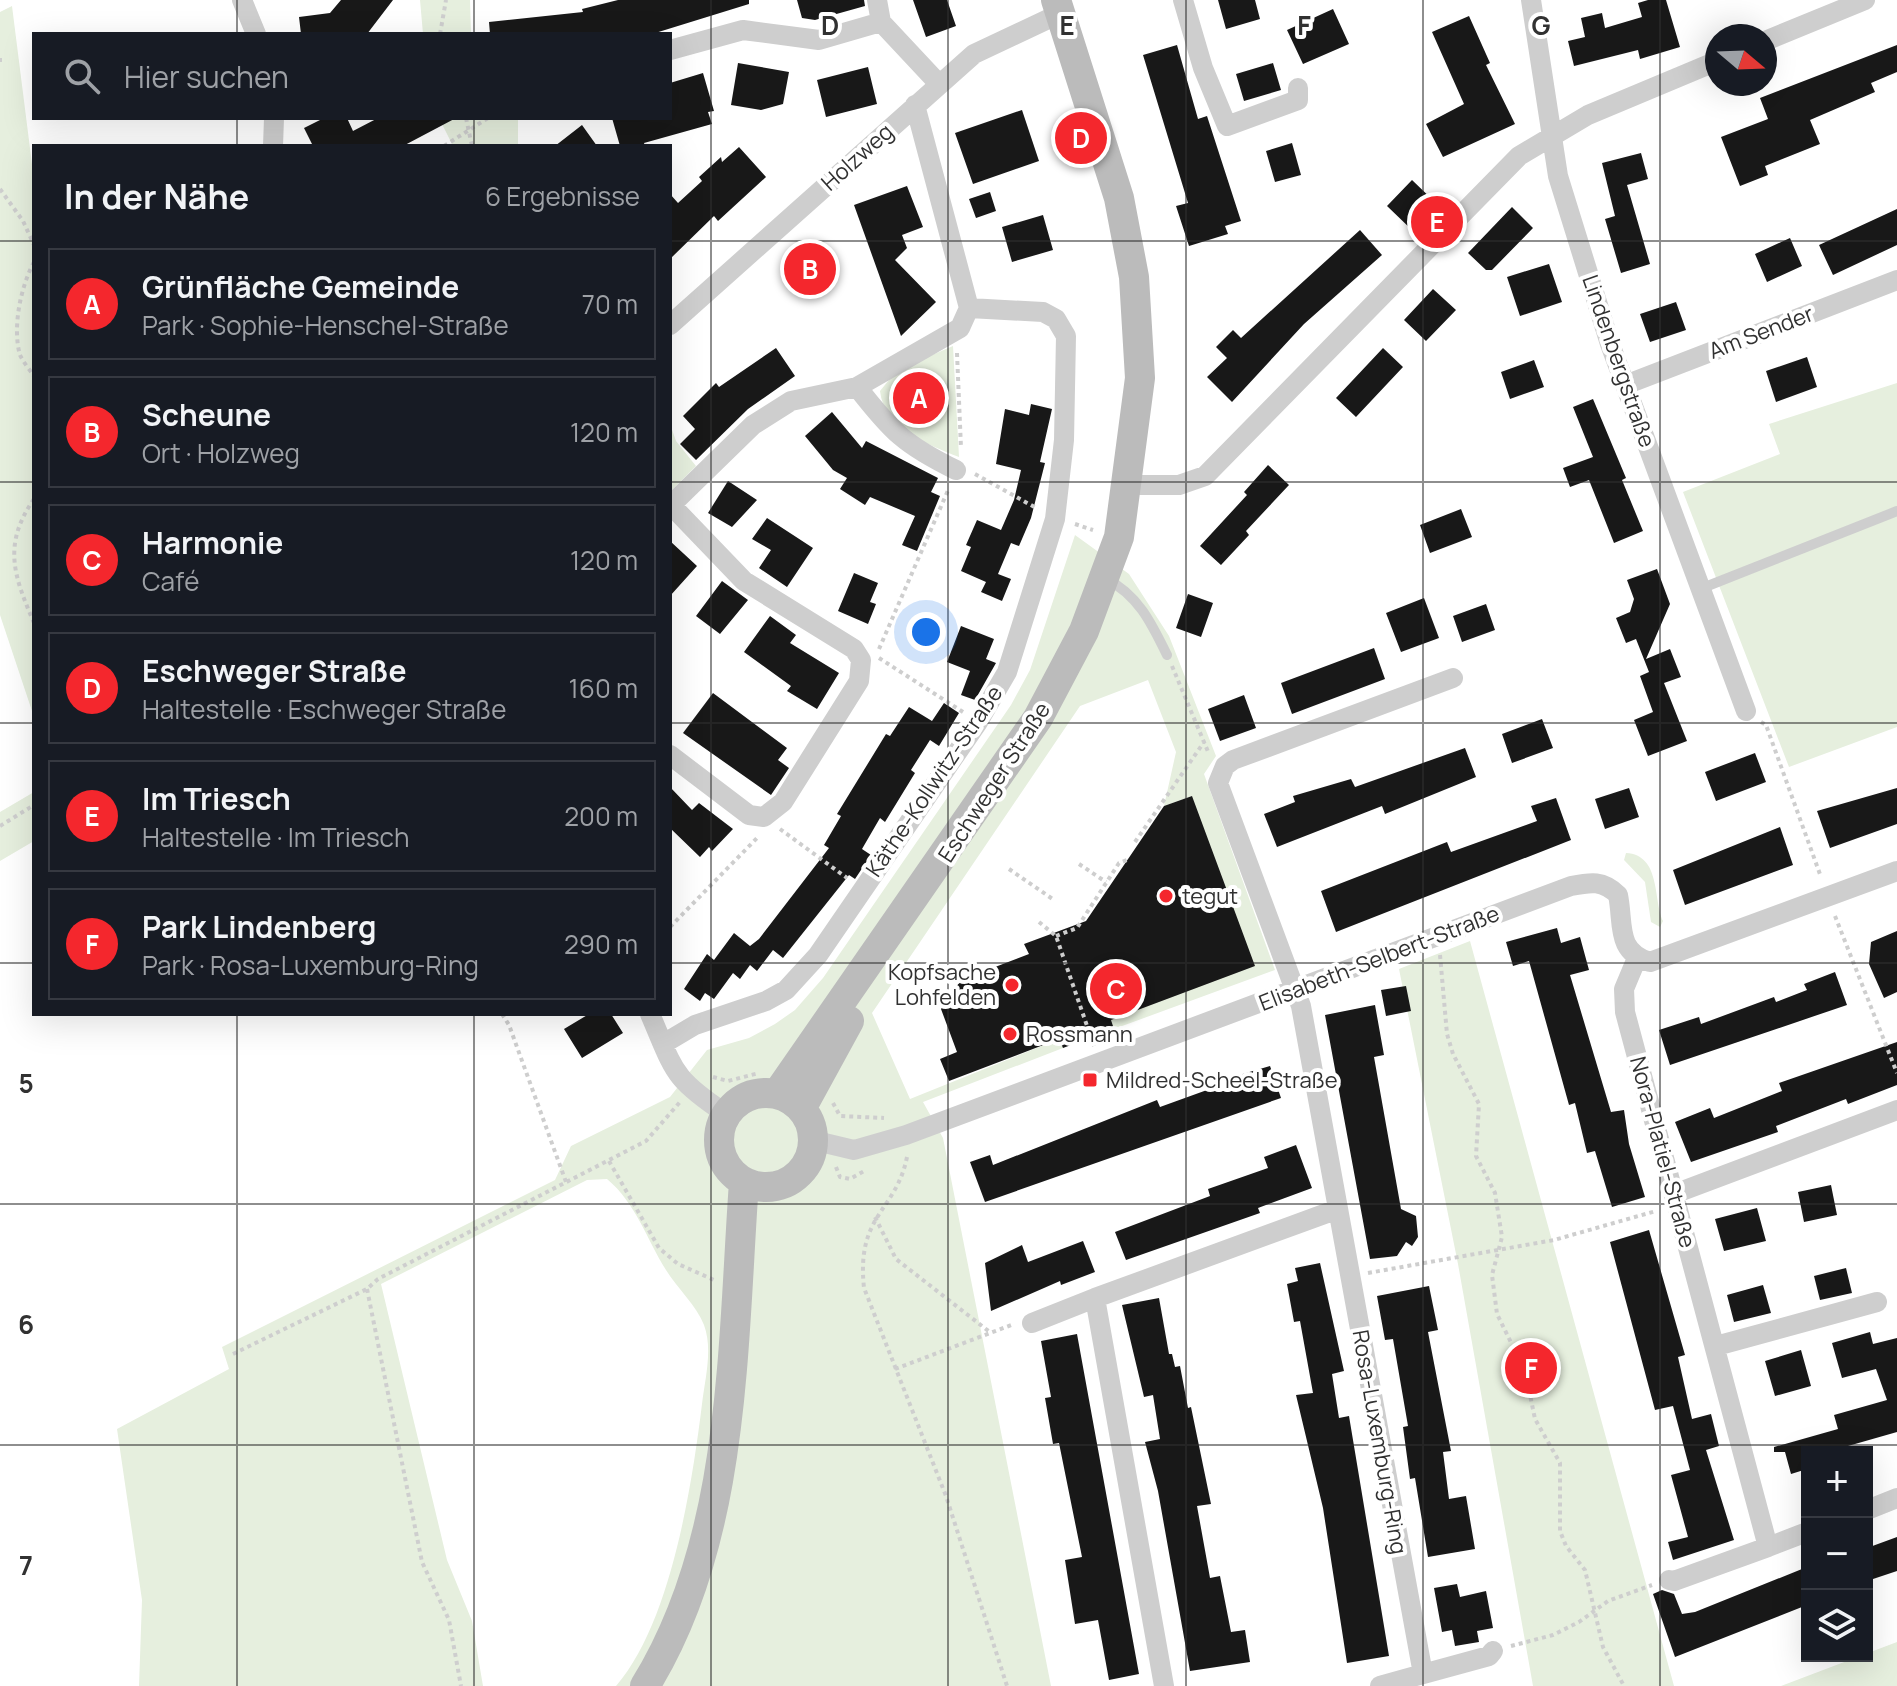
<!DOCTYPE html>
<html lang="de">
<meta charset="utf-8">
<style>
body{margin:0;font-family:Manrope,sans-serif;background:#242831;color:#f1f3f6}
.controls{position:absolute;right:24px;bottom:24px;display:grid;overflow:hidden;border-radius:0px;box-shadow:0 8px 32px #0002}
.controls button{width:72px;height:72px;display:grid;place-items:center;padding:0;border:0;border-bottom:2px solid #363941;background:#171b24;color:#f1f3f6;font:40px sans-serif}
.compass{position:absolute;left:1705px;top:24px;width:72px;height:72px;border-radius:50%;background:#171b24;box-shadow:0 8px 32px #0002;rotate:109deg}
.you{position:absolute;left:926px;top:632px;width:28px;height:28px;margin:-20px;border:6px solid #fff;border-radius:50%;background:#1a73e8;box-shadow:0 0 0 12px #1a73e833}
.badge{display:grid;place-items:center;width:52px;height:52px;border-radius:50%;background:#f4272d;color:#fff;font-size:26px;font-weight:700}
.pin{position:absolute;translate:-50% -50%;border:4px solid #fff;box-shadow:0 2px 8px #0006}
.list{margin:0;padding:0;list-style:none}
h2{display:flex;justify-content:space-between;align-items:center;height:104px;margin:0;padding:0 32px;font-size:34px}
h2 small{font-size:26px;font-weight:400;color:#9ea1a6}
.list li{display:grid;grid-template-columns:52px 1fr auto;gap:24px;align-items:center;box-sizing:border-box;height:112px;margin:0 16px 16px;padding:0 16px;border:2px solid #363941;border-radius:0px}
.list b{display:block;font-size:30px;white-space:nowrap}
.list p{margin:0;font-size:26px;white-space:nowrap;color:#9ea1a6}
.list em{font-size:26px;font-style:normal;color:#9ea1a6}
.icon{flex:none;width:44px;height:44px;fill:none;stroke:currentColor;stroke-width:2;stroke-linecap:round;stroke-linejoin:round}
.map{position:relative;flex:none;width:1897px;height:1686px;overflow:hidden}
.search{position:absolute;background:#171b24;box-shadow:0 8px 32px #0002;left:32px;top:32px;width:640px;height:88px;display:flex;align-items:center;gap:20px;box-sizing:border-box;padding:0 28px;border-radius:0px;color:#9ea1a6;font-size:30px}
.panel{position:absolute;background:#171b24;box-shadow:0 8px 32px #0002;left:32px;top:144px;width:640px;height:872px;border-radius:0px}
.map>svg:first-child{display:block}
.green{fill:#e6efde}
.building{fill:#181818}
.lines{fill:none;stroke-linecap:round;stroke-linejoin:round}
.path{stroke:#cecece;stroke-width:4;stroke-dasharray:4 4;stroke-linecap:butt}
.lane{stroke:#cecece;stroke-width:10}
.street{stroke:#cecece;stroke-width:20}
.secondary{stroke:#bbb;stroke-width:30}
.grid{fill:none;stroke:#313131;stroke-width:2;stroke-opacity:0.55}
.poi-dot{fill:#f4272d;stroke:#fff;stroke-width:3}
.labels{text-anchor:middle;stroke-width:8;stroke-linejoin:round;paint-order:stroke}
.street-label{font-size:22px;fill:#313131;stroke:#fff}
.poi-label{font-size:22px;fill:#313131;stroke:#fff;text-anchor:start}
.grid-label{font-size:26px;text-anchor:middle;font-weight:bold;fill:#313131;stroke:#fff;stroke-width:8;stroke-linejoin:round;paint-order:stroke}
</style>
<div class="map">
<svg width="1897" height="1686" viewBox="0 0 1897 1686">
<rect width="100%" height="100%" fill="#fff"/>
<!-- green -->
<path class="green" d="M420,0H470L471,34H423Z
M12,6L34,180V717L0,615V12Z
M439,118H518V146H453Z
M953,346L959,457C928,445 884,428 880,391L897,370Z
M1897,383V727L1789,767L1683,492L1780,454L1769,424Z
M670,424L676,441L696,466L670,492Z
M1075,535L1129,574L1169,636L1216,756L1204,774L1275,970L1114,1029L1111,1020L1192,796L1164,806L1176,752L1148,680L1080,706L872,1013L910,1099L1059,1039L1063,1048L923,1102L943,1138L1051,1686H616C671,1623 692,1485 702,1404C705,1379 713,1349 704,1325C697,1306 677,1288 666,1270C647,1240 636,1203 607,1179L587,1180L381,1284L447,1560L472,1621L483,1686H139L142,1600L117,1429L229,1369L222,1347L555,1180L571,1146L670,1097L707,1050L749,1038L775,1024L795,1010L823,978L1011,705L1030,670Z
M34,792V841L0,861V812Z
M1626,853C1661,855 1653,899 1663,921L1660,927L1651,922L1645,882L1624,860Z
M1470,941L1674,1686H1533L1458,1264L1399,969Z
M1897,1642V1686H1781Z"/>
<!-- building -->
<path class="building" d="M341,0H393L367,34H301L299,17L330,13Z
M618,0H749V4L652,34H490L489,22L583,12L582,9Z
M797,0H864L865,6L815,20L802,18Z
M913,0H947L956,26L926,37Z
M1218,0H1255L1260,19L1226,29Z
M1648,0H1666L1680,47L1640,59L1638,50L1574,66L1568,41L1585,37L1581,18L1602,13L1605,28L1642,17L1638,3Z
M1333,9L1349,44L1303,64L1287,30Z
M1469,16L1490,63L1486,65L1515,124L1443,157L1426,124L1464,104L1432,32Z
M1177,45L1198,119L1207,116L1241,221L1225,226L1228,234L1189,246L1176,206L1188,203L1143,55Z
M1897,45V72L1871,83L1875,92L1810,120L1820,144L1765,166L1768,175L1740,186L1721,137L1768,119L1760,98Z
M738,63L789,72L783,104L761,110L731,105Z
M1273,63L1281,90L1244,101L1236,74Z
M868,67L877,104L826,117L817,80Z
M703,73L714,111L708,112L712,124L644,143L645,146H620L612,118H670V83Z
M1022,110L1039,161L973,184L955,133Z
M324,118H347L353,131L378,118H456L403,146H313L304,128Z
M582,125L597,146H555Z
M1292,143L1301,175L1275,182L1266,151Z
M739,147L766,177L718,221L714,216L670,259V194L678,203L702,181L699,177L721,157L722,162Z
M1641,153L1648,179L1627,185L1650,264L1621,273L1605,219L1615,216L1602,163Z
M1412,180L1438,205L1413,231L1387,206Z
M907,186L923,227L902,235L907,248L895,260L936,302L901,336L854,205Z
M990,192L996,211L976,218L969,199Z
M1512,207L1533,228L1492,270H1486L1468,253Z
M1897,209V245L1833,275L1819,245Z
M1043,215L1053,250L1012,262L1002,227Z
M1360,230L1382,255L1304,324L1232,402L1207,377L1227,358L1216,347L1233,330L1241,338Z
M1790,238L1802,266L1767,282L1755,254Z
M816,242L837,262L804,295L783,275Z
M1549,264L1562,302L1520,316L1507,277Z
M1433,289L1456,310L1426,341L1404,320Z
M1676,302L1686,330L1650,342L1640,314Z
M776,348L795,376L748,409L696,460L680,444L695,429L683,416L716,383L719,387Z
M1383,348L1403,367L1356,417L1336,398Z
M1807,357L1817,387L1776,402L1766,371Z
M1534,360L1544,387L1510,399L1501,372Z
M1593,399L1626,478L1622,480L1643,531L1614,543L1589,480L1570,487L1563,468L1593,457L1573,407Z
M1031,404L1052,409L1040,462L1045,463L1031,518L1019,546L1011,543L998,574L1011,579L1002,601L981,592L986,582L961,571L971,547L966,545L977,520L1001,530L1014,500L1021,470L996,464L1005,409L1029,415Z
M832,412L862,448L866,441L938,478L931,492L940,496L917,551L902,545L915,516L870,497L865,505L840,489L847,478L833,470L805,436Z
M1268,465L1289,485L1246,531L1249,535L1221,565L1200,546L1247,495L1244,492Z
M728,481L757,500L732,527L708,513Z
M1461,509L1472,537L1430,553L1420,525Z
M767,518L813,548L787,587L759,568L771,550L752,539Z
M670,541L697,566L670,596Z
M1657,569L1670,604L1646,659L1670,649L1681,677L1664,683L1687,741L1648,756L1634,720L1653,712L1640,676L1649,672L1636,639L1626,643L1616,618L1630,612L1634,599L1627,580Z
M854,573L878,583L870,602L876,604L868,624L838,611Z
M722,581L748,600L720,634L696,616Z
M1188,594L1213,603L1201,637L1176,628Z
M1424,598L1439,638L1401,652L1386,613Z
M1486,604L1495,630L1462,642L1453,616Z
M770,616L796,635L790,643L839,673L817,709L787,691L791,686L744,652Z
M961,626L994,639L986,659L996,663L975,700L961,695L970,671L947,662Z
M1374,648L1385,679L1292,714L1281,683Z
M713,693L787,748L778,760L789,768L771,795L683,733Z
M1244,695L1256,728L1220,741L1208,709Z
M944,703L959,713L939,746L930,740L911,770L915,773L885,822L880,818L862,849L871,855L855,879L849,875L783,958L773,950L757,971L750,965L740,979L733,973L714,999L705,993L700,1001L684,989L707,954L714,960L734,933L750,946L759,939L829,848L824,845L841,816L837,814L886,734L890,736L909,707L932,721Z
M1542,719L1553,748L1512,763L1502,734Z
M1465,748L1476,777L1385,814L1382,806L1277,847L1264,814L1295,802L1293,796L1351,779L1355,787Z
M1755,753L1766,782L1716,801L1705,772Z
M670,787L692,810L699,803L733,829L712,851L709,847L700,857L670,828Z
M1629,788L1639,817L1605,829L1595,799Z
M1897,788V824L1830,848L1817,811Z
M1192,796L1255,966L1111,1020L1114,1029L1063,1048L1059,1039L949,1081L940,1059L957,1052L941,1009L961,980L1029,954L1024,944L1086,921L1164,806Z
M1556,798L1571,840L1336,932L1321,891L1447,842L1451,852L1537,821L1531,806Z
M1780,827L1793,865L1685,905L1673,870Z
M1557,928L1561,943L1580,937L1589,970L1570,975L1611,1112L1624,1110L1629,1144L1645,1197L1612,1207L1595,1151L1587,1153L1575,1103L1569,1105L1529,961L1513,966L1506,942Z
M1897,931V992L1884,998L1869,964L1871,942Z
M1835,972L1847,1005L1670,1065L1659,1030L1699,1017L1701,1024L1774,997L1776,1002L1807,990L1804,984Z
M1406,986L1411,1011L1386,1016L1381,990Z
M1375,1005L1384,1055L1374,1057L1401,1209L1416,1216L1418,1237L1412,1246L1406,1242L1397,1256L1370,1259L1325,1015Z
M589,1014H611L623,1033L582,1058L564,1029Z
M1897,1042V1085L1848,1104L1846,1099L1776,1126L1778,1132L1691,1162L1675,1122L1710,1108L1714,1118L1782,1091L1779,1083Z
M1270,1066L1281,1098L985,1202L970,1162L990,1155L993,1165L1157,1100L1160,1107L1207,1090L1205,1085Z
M1296,1145L1312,1188L1258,1208L1260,1213L1126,1260L1115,1232L1210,1196L1208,1189L1268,1168L1264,1157Z
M1831,1185L1837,1215L1804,1222L1798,1192Z
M1757,1208L1766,1241L1724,1251L1715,1219Z
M1649,1230L1685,1355L1678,1357L1692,1419L1711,1414L1719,1446L1706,1450L1734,1540L1673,1560L1668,1542L1688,1537L1671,1475L1690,1470L1673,1406L1655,1410L1610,1242Z
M1083,1241L1095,1272L1061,1285L1060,1281L991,1311L985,1263L1022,1245L1028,1262Z
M1320,1263L1344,1371L1332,1374L1339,1418L1349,1416L1389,1656L1347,1663L1323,1508L1296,1395L1313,1393L1300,1321L1294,1322L1287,1284L1298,1281L1295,1268Z
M1846,1268L1852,1293L1820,1300L1814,1276Z
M1763,1285L1771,1313L1734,1322L1727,1295Z
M1429,1286L1438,1330L1428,1332L1451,1451L1443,1452L1449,1499L1466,1496L1475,1549L1428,1557L1415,1478L1410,1479L1403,1427L1408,1426L1393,1339L1385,1340L1377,1296Z
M1159,1298L1169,1354H1172L1175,1367L1180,1366L1188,1408L1191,1407L1211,1504L1197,1506L1210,1578L1220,1576L1231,1632L1245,1630L1250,1662L1190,1671L1158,1491L1145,1442L1160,1439L1153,1395L1144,1397L1122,1305Z
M1870,1332L1873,1344L1897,1338V1432L1827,1452H1807V1469L1791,1474L1785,1452H1774V1447L1838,1429L1834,1415L1887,1400L1876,1369L1842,1378L1832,1343Z
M1077,1334L1139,1674L1109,1680L1098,1620L1075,1624L1065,1560L1082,1557L1059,1443L1053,1444L1045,1398L1051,1397L1041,1341Z
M1801,1350L1811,1386L1775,1396L1765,1361Z
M1897,1537V1571L1867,1581V1548Z
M1802,1569L1807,1582V1605L1675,1657L1653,1594L1662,1590L1674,1594L1682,1614L1695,1612Z
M1457,1584L1460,1597L1486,1591L1493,1628L1477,1631L1479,1642L1455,1646L1452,1630L1442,1632L1434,1588Z"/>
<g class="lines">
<!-- path -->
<path class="path" d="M440,34L446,0
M0,58V63
M466,118L472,146
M444,146L488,118
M0,189L23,221L34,245
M34,262C21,286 12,327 20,355C23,362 30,370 34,376
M957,353L961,448
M975,474L1038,509
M34,499C2,545 14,576 34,623
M1075,524L1093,530
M879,649L949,488
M879,658L963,712
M1172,666L1209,754
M1761,722L1766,725L1821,877
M0,826L34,805
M780,829L847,878
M1135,842L1204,742
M1079,864L1106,882
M1009,869L1054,900
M1835,916L1897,1073
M1039,922L1056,936L1094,1046
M670,927L758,837
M1056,936L1077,928L1119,863L1127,860
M1440,955L1447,1034L1453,1054L1479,1104L1476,1156L1495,1193L1502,1237L1492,1275L1497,1314L1525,1371L1535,1419L1560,1463V1531L1566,1546L1585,1570L1603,1647L1624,1686
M502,1014L509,1025L566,1182
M713,1077L728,1081L759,1073
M833,1103L840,1116L884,1118
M907,1157C896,1212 856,1214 864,1288L946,1496L1007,1686
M609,1161L659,1248L678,1264L714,1280
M836,1167L840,1177L850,1179L866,1170
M875,1217L896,1259L991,1333
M1368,1273L1554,1240L1656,1211
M367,1289L422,1562L449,1620L461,1686
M233,1354L367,1289L378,1279L646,1141L680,1102
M895,1369L1014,1324
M1511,1646L1553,1635L1579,1622L1608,1601L1652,1585"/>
<!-- lane -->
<path class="lane" d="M1105,578C1138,595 1151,622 1167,655
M1700,589L1897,511"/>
<!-- street -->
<path class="street" d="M242,0L256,34
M877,0L881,22L939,84
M1183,0L1203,68L1227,126L1298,100V88
M1531,0L1558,176L1610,344L1746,711
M1765,41L1865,0
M670,50L743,30L819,40L881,22
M273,146L274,118
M670,325L974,54L1061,13
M1625,385L1897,280
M857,387C892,432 905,445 956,470
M1128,485H1179L1205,476L1519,156L1588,115L1717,61
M670,506L753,425L791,401L857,387L960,328L969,308L915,105
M670,755L749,815L764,817L783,802L859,681L861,660L854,649L744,581L671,505
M1637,958L1624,989L1625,1012L1768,1547L1674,1581L1669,1580
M650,1014C675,1072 672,1078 726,1114
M663,1044L695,1025L766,1001L786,990L818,955L978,722L1007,672L1055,519L1064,440L1066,336L1056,319L1043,312L969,308
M812,1140L854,1150L906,1135L1571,886C1591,882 1603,880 1618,895C1624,924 1615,951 1650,962L1897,871
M1674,1194L1897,1110
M1032,1323L1095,1298
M1716,1346L1877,1302
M1867,1510L1897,1498
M1768,1547L1807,1532
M1423,1674L1489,1656L1493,1651
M1164,1686L1095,1298L1338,1209
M1380,1686L1423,1674L1301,1006L1218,783L1225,766L1233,760L1453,678"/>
<!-- secondary -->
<path class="secondary" d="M719 1140a47 47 0 1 1 94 0a47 47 0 1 1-94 0Z
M777,1094L1038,718L1084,631L1119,537L1140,378L1134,277L1119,198L1056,0
M802,1107L849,1021
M645,1686C736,1539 732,1349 744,1182"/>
</g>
<!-- grid -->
<path class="grid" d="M237,0V34M474,0V34M711,0V1686M948,0V1686M1186,0V1686M1423,0V1686M1660,0V1686M237,118V146M474,118V146M0,241H34M670,241H1897M0,482H34M670,482H1897M0,723H34M670,723H1897M0,963H34M670,963H1897M237,1014V1686M474,1014V1686M0,1204H1897M0,1445H1897"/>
<!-- markers -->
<g class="poi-dot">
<circle cx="1166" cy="896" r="8"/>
<circle cx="1012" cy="985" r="8"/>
<circle cx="1010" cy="1034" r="8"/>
<rect x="1082" y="1072" width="16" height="16" rx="4"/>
</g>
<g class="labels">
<!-- street labels -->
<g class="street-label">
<text transform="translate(857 157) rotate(-42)" y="8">Holzweg</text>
<text transform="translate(1761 332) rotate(-21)" y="8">Am Sender</text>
<text transform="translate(1619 361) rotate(71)" y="8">Lindenbergstraße</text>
<text transform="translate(934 781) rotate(-56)" y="8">Käthe-Kollwitz-Straße</text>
<text transform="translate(994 782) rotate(-57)" y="8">Eschweger Straße</text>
<text transform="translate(1379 958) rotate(-21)" y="8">Elisabeth-Selbert-Straße</text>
<text transform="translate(1663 1152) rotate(75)" y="8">Nora-Platiel-Straße</text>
<text transform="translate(1380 1442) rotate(80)" y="8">Rosa-Luxemburg-Ring</text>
</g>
<!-- poi labels -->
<g class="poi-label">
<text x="1182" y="904">tegut</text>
<text x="996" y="980" text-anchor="end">Kopfsache<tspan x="996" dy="25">Lohfelden</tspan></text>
<text x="1026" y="1042">Rossmann</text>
<text x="1106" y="1088">Mildred-Scheel-Straße</text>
</g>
</g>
<g class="grid-label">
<text x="830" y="35">D</text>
<text x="1067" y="35">E</text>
<text x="1304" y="35">F</text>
<text x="1541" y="35">G</text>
<text x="26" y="1093">5</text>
<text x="26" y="1334">6</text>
<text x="26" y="1575">7</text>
</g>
</svg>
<div class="controls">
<button>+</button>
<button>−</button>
<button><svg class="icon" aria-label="layers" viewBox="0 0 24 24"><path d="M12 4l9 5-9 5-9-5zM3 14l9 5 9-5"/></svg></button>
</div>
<svg class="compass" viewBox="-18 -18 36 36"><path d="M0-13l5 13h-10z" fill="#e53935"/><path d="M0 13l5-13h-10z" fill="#9ea1a6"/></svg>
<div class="you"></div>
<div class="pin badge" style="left:919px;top:398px">A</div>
<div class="pin badge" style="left:810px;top:269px">B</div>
<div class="pin badge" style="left:1116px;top:989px">C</div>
<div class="pin badge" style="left:1081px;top:138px">D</div>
<div class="pin badge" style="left:1437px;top:222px">E</div>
<div class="pin badge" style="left:1531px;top:1368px">F</div>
<div class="search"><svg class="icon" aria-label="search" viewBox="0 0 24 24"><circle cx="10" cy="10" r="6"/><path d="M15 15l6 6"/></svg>Hier suchen</div>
<section class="panel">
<h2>In der Nähe<small>6 Ergebnisse</small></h2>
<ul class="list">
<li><span class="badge">A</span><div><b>Grünfläche Gemeinde</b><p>Park · Sophie-Henschel-Straße</p></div><em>70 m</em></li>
<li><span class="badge">B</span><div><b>Scheune</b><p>Ort · Holzweg</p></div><em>120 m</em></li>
<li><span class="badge">C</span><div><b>Harmonie</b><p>Café</p></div><em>120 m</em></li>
<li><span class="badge">D</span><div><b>Eschweger Straße</b><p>Haltestelle · Eschweger Straße</p></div><em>160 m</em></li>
<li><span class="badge">E</span><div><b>Im Triesch</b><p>Haltestelle · Im Triesch</p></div><em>200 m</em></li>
<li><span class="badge">F</span><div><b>Park Lindenberg</b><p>Park · Rosa-Luxemburg-Ring</p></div><em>290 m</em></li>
</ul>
</section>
</div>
